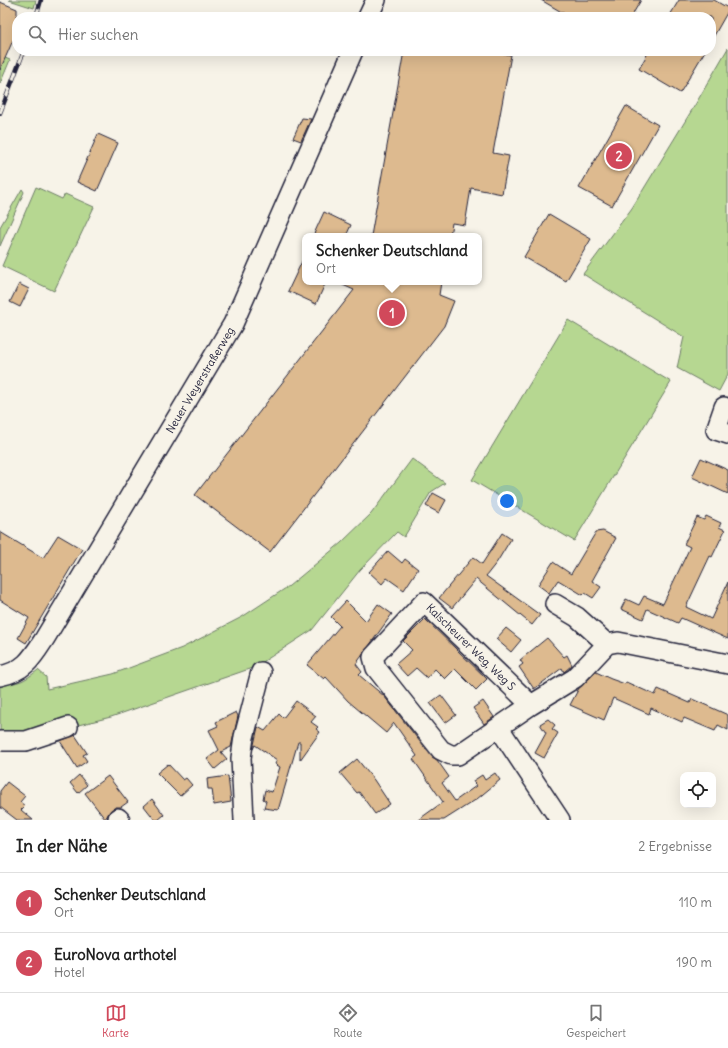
<!DOCTYPE html>
<html lang="de">
<meta charset="utf-8">
<style>
body{margin:0;font-family:Delius,sans-serif;background:#f2f2f2;color:#222}
.controls{position:absolute;right:12px;bottom:12px;display:grid;overflow:hidden;border-radius:8px;box-shadow:0 4px 16px #0002}
.controls button{width:36px;height:36px;display:grid;place-items:center;padding:0;border:0;border-bottom:1px solid #e0e0e0;background:#fff;color:#222;font:20px sans-serif}
.you{position:absolute;left:507px;top:501px;width:14px;height:14px;margin:-10px;border:3px solid #fff;border-radius:50%;background:#1a73e8;box-shadow:0 0 0 6px #1a73e833}
.badge{display:grid;place-items:center;width:26px;height:26px;border-radius:50%;background:#d1495b;color:#fff;font-size:13px;font-weight:700}
.pin{position:absolute;translate:-50% -50%;border:2px solid #fff;box-shadow:0 1px 4px #0006}
.popup{position:absolute;left:302px;top:233px;width:180px;height:52px;box-sizing:border-box;display:grid;place-content:center;border-radius:8px;background:#fff;filter:drop-shadow(0 1px 3px #0005);font-size:13px;white-space:nowrap;color:#767676}
.popup b{font-size:15px;color:#222}
.popup::after{content:'';position:absolute;left:50%;top:100%;margin-left:-8px;border:8px solid transparent;border-top-color:#fff}
.list{margin:0;padding:0;list-style:none}
h2{display:flex;justify-content:space-between;align-items:center;height:52px;margin:0;padding:0 16px;font-size:17px}
h2 small{font-size:13px;font-weight:400;color:#767676}
.list li{display:grid;grid-template-columns:26px 1fr auto;gap:12px;align-items:center;box-sizing:border-box;height:60px;padding:0 16px;border-top:1px solid #e0e0e0}
.list b{display:block;font-size:15px;white-space:nowrap}
.list p{margin:0;font-size:13px;white-space:nowrap;color:#767676}
.list em{font-size:13px;font-style:normal;color:#767676}
.icon{flex:none;width:22px;height:22px;fill:none;stroke:currentColor;stroke-width:2;stroke-linecap:round;stroke-linejoin:round}
.map{position:relative;flex:none;width:728px;height:820px;overflow:hidden}
.search{position:absolute;background:#fff;box-shadow:0 4px 16px #0002;left:12px;right:12px;top:12px;height:44px;display:flex;align-items:center;gap:10px;box-sizing:border-box;padding:0 14px;border-radius:16px;color:#767676;font-size:15px}
.sheet{height:172px;background:#fff}
nav{display:flex;justify-content:space-around;align-items:center;box-sizing:border-box;height:56px;border-top:1px solid #e0e0e0;background:#fff;font-size:11px;color:#767676}
nav a{display:grid;justify-items:center;gap:2px}
nav .on{color:#d1495b}
.map>svg:first-child{display:block}
.green{fill:#b6d791;stroke:#6c7c66}
.building{fill:#ddba8f;stroke:#22223b}
.lines{fill:none;stroke-linecap:round;stroke-linejoin:round}
.minor-casing{stroke:#22223b;stroke-width:22}
.minor{stroke:#f7f3e8;stroke-width:19}
.rail-casing{stroke:#22223b;stroke-width:4.5}
.rail{stroke:#f7f3e8;stroke-width:3;stroke-dasharray:9;stroke-linecap:butt}
.labels{text-anchor:middle;stroke-width:3;stroke-linejoin:round;paint-order:stroke}
.street-label{font-size:11px;fill:#22223b;stroke:#f7f3e8}
</style>
<div class="map">
<svg width="728" height="820" viewBox="0 0 728 820">
<rect width="100%" height="100%" fill="#f7f3e8"/>
<filter id="ink" filterUnits="userSpaceOnUse"><feTurbulence type="fractalNoise" baseFrequency=".025" numOctaves="2"/><feDisplacementMap in="SourceGraphic" scale="8" xChannelSelector="R" yChannelSelector="G"/><feConvolveMatrix kernelMatrix="1 2 1 2 8 2 1 2 1" color-interpolation-filters="sRGB"/></filter>
<g filter="url(#ink)">
<!-- green -->
<path class="green" d="M9,0H36L34,8Z
M728,48V374L719,391L677,368L684,337L583,274L632,208L695,105Z
M0,56L10,60L0,84Z
M36,187L62,199L65,194L94,207L54,291L2,266Z
M22,189L24,192L0,246V227Z
M568,320L671,382L574,541L472,480Z
M412,459L445,483L431,492L404,537L397,532L360,570L312,630L255,667L111,717L21,739L0,737V684C19,684 24,681 38,670L46,677L47,689L113,674L182,648L242,617L289,586L341,543L371,514Z"/>
<!-- building -->
<path class="building" d="M541,0H641L631,17H570Z
M679,0H714L728,8V11L711,41V17H669Z
M0,2L17,9V31L0,70Z
M404,51H487L511,55L493,153L509,156L502,194L471,188L465,225L452,223L450,236H371Z
M649,51H705L680,93L639,69Z
M626,106L658,125L612,206L579,188Z
M302,118L311,119L301,141L293,138Z
M98,134L118,143L97,191L77,182Z
M324,212L351,225L346,236H313Z
M549,214L591,239L566,281L524,257Z
M305,255V282H326L316,304L288,291Z
M336,282H441L439,295L454,301L444,326L270,552L195,495L354,290Z
M19,284L29,289L20,307L10,302Z
M701,458L728,470V494L692,477Z
M433,493L446,500L439,513L426,506Z
M706,516L721,523L719,527L725,530L712,557L710,556L686,607L711,619L728,582V639L681,618L678,623L647,609L643,619L621,609L626,599L639,605L644,596L663,604L690,547L684,544L697,517L704,520Z
M603,531L616,538L592,581L601,587L593,598L585,593L583,595L558,580L549,593L538,585L553,562L571,574L596,532Z
M0,532L43,558L58,535L82,549L26,643L18,638L29,618L0,600Z
M502,533L511,539L497,562L486,576L540,615L532,625L476,579L452,608L439,598L473,557L482,564Z
M388,551L402,563L405,559L418,569L404,590L387,578L382,584L369,572Z
M346,601L366,621L378,604L392,614L356,664L362,672L359,675L384,696L432,757L437,760L449,777L442,783L455,801L476,786L473,781L482,775L485,780L495,773L500,780L477,799L444,820H418L443,802L413,759L417,756L394,723L386,733L348,701L326,677L324,679L307,665L340,626L331,617Z
M425,619L487,679L476,690L455,669L445,679L435,669L427,678L416,668L407,676L396,664L412,650L403,641Z
M506,628L521,640L511,652L496,639Z
M547,638L564,657L567,655L572,665L564,672L562,668L534,689L519,667L523,664L520,660Z
M596,672L611,679L625,684L626,682L655,695L658,689L690,703L692,699L728,715V730L718,725L715,731L684,718L682,722L651,708L649,714L613,698L604,720L570,705L579,688Z
M441,695L456,715L445,723L430,703Z
M296,701L316,716L311,722L318,727L316,729L320,732L300,760V742H298L279,807L278,810L264,808L266,801L263,799L265,790L272,792L280,767L275,764L277,760L255,745L253,749L258,727L265,731L279,714L283,718Z
M483,701L494,717L484,724L473,708Z
M236,712L238,716L231,747L221,752L227,759L215,769L207,759L219,750L209,730L218,726L216,722Z
M548,719L555,725L552,729L558,733L544,758L535,753L546,733L540,724Z
M75,735L87,753L83,755L87,761L77,768L60,741Z
M357,759L374,780L390,804L375,814L359,792L357,793L340,773Z
M168,764L183,780L186,778L192,785L180,796L157,773Z
M79,775L87,785L78,793L70,783Z
M108,776L128,802L121,807H116L111,810L105,819L85,793Z
M228,776L231,802L214,805L212,789H208L207,779Z
M7,782L25,796L20,802L25,806L21,810L33,820H17L0,807V791Z
M152,799L164,815L158,820H155L144,806Z"/>
<g class="lines">
<!-- minor casing -->
<g class="minor-casing">
<path id="minor" d="M368,17L376,0
M724,407L716,430L728,434
M424,602L531,705L458,755H451L441,750L376,668L373,657Z
M555,604L577,617L607,644
M607,644L618,642L728,664
M0,676C25,671 32,658 45,638L233,324L353,51
M531,705L575,678L607,644
M499,728L560,820
M0,741H26L68,727
M118,818L120,820
M244,820L241,758L244,737L261,672"/>
</g>
<!-- minor -->
<use href="#minor" class="minor"/>
<!-- rail casing -->
<g class="rail-casing">
<path id="rail" d="M36,17L41,0
M0,113L24,51"/>
</g>
<!-- rail -->
<use href="#rail" class="rail"/>
</g>
</g>
<g class="labels">
<!-- street labels -->
<g class="street-label">
<text transform="translate(200 380) rotate(-59)" y="4">Neuer Weyerstraßerweg</text>
<text transform="translate(471 647) rotate(44)" y="4">Kalscheurer Weg, Weg S</text>
</g>
</g>
</svg>
<div class="controls">
<button><svg class="icon" aria-label="locate" viewBox="0 0 24 24"><circle cx="12" cy="12" r="6"/><path d="M12 2v4M12 18v4M2 12h4M18 12h4"/></svg></button>
</div>
<div class="you"></div>
<div class="pin badge" style="left:392px;top:313px">1</div>
<div class="popup"><b>Schenker Deutschland</b>Ort</div>
<div class="pin badge" style="left:619px;top:156px">2</div>
<div class="search"><svg class="icon" aria-label="search" viewBox="0 0 24 24"><circle cx="10" cy="10" r="6"/><path d="M15 15l6 6"/></svg>Hier suchen</div>
</div>
<section class="sheet">
<h2>In der Nähe<small>2 Ergebnisse</small></h2>
<ul class="list">
<li><span class="badge">1</span><div><b>Schenker Deutschland</b><p>Ort</p></div><em>110 m</em></li>
<li><span class="badge">2</span><div><b>EuroNova arthotel</b><p>Hotel</p></div><em>190 m</em></li>
</ul>
</section>
<nav>
<a class="on"><svg class="icon" aria-label="map" viewBox="0 0 24 24"><path d="M3 6l6-2 6 2 6-2v14l-6 2-6-2-6 2zM9 4v14M15 6v14"/></svg>Karte</a>
<a><svg class="icon" aria-label="directions" viewBox="0 0 24 24"><path d="M12 3l9 9-9 9-9-9zM9 14v-3h6M13 9l2 2-2 2"/></svg>Route</a>
<a><svg class="icon" aria-label="saved" viewBox="0 0 24 24"><path d="M7 4h10v16l-5-4-5 4z"/></svg>Gespeichert</a>
</nav>
